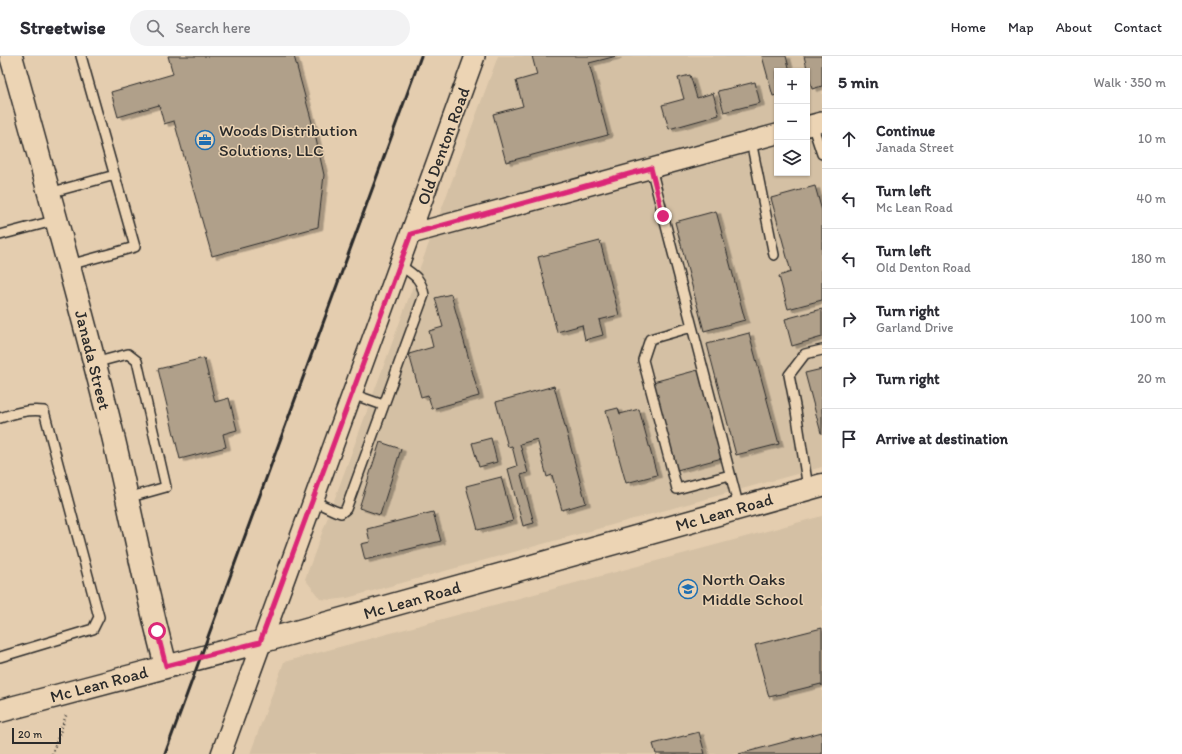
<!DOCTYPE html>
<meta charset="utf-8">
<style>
body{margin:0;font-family:Itim,sans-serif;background:#f2f2f3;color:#2b2b33}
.controls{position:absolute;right:12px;top:12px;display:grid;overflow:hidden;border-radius:0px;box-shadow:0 1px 3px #0004}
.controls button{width:36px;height:36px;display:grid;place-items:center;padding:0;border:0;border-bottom:1px solid #e1e1e2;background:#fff;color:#2b2b33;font:20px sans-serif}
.scale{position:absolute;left:12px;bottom:10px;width:49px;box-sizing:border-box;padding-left:4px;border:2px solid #2b2b2b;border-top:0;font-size:11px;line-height:14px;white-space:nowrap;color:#2b2b2b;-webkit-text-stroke:3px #ecd4b4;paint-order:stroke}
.stop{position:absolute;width:12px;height:12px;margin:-9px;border:3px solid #db2777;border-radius:50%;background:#fff}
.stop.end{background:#db2777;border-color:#fff;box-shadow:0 1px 4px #0008}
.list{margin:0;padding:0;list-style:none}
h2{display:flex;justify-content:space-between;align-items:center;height:52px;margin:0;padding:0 16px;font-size:17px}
h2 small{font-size:13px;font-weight:400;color:#7c7c81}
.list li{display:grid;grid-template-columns:26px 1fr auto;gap:12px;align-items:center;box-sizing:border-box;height:60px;padding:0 16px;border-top:1px solid #e1e1e2}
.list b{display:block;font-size:15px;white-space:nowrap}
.list p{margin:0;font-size:13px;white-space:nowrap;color:#7c7c81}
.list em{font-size:13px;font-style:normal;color:#7c7c81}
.icon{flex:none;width:22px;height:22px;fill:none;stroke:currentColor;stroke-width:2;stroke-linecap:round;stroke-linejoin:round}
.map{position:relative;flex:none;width:822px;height:698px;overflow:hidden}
header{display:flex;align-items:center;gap:24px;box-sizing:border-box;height:56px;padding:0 20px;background:#fff;border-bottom:1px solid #e1e1e2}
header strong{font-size:19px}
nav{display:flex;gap:22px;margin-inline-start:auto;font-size:14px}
.search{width:280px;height:36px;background:#f2f2f3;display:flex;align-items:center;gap:10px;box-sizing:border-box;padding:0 14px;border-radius:22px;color:#7c7c81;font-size:15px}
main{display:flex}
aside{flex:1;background:#fff}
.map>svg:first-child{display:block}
.built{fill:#d4c0a4;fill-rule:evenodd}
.building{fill:#b0a08a;stroke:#2b2b2b;filter:url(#shadow)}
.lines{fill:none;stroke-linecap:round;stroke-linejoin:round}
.service-casing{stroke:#2b2b2b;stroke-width:12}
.minor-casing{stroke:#2b2b2b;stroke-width:22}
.tertiary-casing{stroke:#2b2b2b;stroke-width:25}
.secondary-casing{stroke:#2b2b2b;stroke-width:25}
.path{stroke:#2b2b2b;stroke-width:2.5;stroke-dasharray:1 3;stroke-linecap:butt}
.service{stroke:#ecd4b4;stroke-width:9}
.minor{stroke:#ecd4b4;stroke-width:19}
.tertiary{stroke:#ecd4b4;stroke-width:22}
.secondary{stroke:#ecd4b4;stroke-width:22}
.rail{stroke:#2b2b2b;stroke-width:3}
.route{stroke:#db2777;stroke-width:5}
.labels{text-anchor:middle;stroke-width:3;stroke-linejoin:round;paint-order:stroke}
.poi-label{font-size:17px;fill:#2b2b2b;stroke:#ecd4b4;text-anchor:start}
.street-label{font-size:17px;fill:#2b2b2b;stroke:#ecd4b4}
</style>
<header>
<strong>Streetwise</strong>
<div class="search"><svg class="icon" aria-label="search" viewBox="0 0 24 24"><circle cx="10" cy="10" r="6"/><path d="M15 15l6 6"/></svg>Search here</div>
<nav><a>Home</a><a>Map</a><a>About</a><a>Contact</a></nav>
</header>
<main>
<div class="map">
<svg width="822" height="698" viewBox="0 0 822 698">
<defs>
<filter id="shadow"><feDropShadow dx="4.5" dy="2.5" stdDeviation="0" flood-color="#0004"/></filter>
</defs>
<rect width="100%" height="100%" fill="#e4cdaf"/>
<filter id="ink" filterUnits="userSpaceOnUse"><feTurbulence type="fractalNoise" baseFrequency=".025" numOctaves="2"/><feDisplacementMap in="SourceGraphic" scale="8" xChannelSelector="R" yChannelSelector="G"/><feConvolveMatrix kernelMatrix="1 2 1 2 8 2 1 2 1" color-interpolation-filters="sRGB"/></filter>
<g filter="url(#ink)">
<!-- built -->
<path class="built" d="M498,0H822V411L347,542L332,544L320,543L305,523ZM777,15H807V117H777Z
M822,460V698H250L284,606Z"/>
<!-- building -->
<path class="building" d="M168,0H294L314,74L324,119L318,171L212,200L174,65L164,68L159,49L118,61L111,36L173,18Z
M532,0H617L589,7L608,79L506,106L493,58L523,50L516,25L537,19Z
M762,0H786L790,15H777V39L773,40Z
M804,0H822V30L812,33Z
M690,19L697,42L713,37L719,59L669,73L662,49L684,43L678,22Z
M755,26L760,47L724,56L718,35Z
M815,130L822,155V244L788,253L779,220L791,216L771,142Z
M716,155L745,264L704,275L675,166Z
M600,185L619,259L599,264L603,279L585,284L582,269L557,276L538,201Z
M451,238L479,340L432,353L428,339L421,341L409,298L433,291L429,275L443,271L435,242Z
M822,253V281L792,290L785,263Z
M749,277L779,388L736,399L707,288Z
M204,302L215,346L229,342L237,374L223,378L226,391L180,403L158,313Z
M822,313V377H821L805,317Z
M698,314L722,402L677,414L653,326Z
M554,330L586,447L562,454L552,419L547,421L537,383L520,388L528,417L521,419L534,467L523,470L508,413L517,410L512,390L508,391L496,346Z
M618,352L620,358L639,353L657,419L626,427L606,355Z
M491,382L497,406L479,411L472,387Z
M380,386L401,393L380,459L359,452Z
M501,421L513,465L478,474L466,430Z
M433,456L441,485L365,504L361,488L370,486L367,473Z
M822,572V630L821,628L769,641L755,589Z
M699,676L705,698H656L653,688Z
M822,676V698H739Z"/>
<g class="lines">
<!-- service casing -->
<g class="service-casing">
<path id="service" d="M812,68L822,98
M751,85L774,199
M651,112L739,452
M49,137L115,119
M0,179L57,164
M69,209L135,191L81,0
M692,271L650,283L643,304L677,433L730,419
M94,307L128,298L137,305L166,431L127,442
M352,338L383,349
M0,362C15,357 28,353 44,355L99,561L93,573L0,601
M808,432L796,355L789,319L805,298L822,294
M313,445L335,455L341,457L346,453L424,239C421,221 413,219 400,209"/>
</g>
<!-- minor casing -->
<g class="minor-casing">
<path id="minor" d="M807,70L822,66
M411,178L777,78
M221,698L475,0"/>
</g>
<!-- tertiary casing -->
<g class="tertiary-casing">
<path id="tertiary" d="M11,0C46,125 81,250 112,376C131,454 145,533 166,610"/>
</g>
<!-- secondary casing -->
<g class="secondary-casing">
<path id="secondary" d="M0,655L260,586L822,429"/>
</g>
<!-- path -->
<path class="path" d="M52,698L67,657"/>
<!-- service -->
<use href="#service" class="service"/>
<!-- minor -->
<use href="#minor" class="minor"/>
<!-- tertiary -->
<use href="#tertiary" class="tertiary"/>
<!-- secondary -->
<use href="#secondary" class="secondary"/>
<!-- rail -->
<path class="rail" d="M165,698L421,0"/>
</g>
</g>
<g class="lines" filter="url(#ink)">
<!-- route -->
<path class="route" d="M157,575L166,610L260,586L411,178L651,112L663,160"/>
</g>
<!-- icons -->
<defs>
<g id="office-ring" transform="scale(1)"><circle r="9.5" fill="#ecd4b4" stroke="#1f6fb2" stroke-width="1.5"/><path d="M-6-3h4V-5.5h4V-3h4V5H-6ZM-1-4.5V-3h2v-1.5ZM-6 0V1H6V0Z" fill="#1f6fb2"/></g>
<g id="school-ring" transform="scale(1)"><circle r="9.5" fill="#ecd4b4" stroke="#1f6fb2" stroke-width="1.5"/><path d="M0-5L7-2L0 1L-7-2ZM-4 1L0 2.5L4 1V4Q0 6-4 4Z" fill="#1f6fb2"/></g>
</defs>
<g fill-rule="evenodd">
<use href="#office-ring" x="205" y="84"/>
<use href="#school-ring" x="688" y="533"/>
</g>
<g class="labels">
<!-- poi labels -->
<g class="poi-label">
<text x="219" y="80">Woods Distribution<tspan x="219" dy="20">Solutions, LLC</tspan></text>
<text x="702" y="529">North Oaks<tspan x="702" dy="20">Middle School</tspan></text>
</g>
<!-- street labels -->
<g class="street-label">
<text transform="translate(443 90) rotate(-70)" y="6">Old Denton Road</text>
<text transform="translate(93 304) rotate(76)" y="6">Janada Street</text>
<text transform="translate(724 456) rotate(-16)" y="6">Mc Lean Road</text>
<text transform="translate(412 544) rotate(-16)" y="6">Mc Lean Road</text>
<text transform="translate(99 628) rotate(-15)" y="6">Mc Lean Road</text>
</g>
</g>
</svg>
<div class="controls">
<button>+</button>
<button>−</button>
<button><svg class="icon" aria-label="layers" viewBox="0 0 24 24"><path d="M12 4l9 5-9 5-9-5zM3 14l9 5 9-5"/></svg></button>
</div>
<div class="scale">20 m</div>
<div class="stop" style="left:157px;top:575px"></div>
<div class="stop end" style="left:663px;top:160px"></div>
</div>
<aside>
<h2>5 min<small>Walk · 350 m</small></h2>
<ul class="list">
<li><svg class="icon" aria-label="ahead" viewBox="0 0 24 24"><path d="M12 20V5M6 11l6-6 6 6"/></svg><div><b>Continue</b><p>Janada Street</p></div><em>10 m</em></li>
<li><svg class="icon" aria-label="left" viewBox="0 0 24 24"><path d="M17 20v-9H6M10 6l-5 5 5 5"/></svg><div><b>Turn left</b><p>Mc Lean Road</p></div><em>40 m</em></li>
<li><svg class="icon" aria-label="left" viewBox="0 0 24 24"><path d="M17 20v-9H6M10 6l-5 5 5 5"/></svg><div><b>Turn left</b><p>Old Denton Road</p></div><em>180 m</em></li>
<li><svg class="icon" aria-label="right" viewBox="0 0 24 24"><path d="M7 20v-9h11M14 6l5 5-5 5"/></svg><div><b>Turn right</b><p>Garland Drive</p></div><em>100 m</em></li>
<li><svg class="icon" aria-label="right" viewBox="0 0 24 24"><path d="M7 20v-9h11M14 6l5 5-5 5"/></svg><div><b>Turn right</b></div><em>20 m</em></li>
<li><svg class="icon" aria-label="arrive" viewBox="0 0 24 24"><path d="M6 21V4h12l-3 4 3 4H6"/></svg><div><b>Arrive at destination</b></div></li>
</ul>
</aside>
</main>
